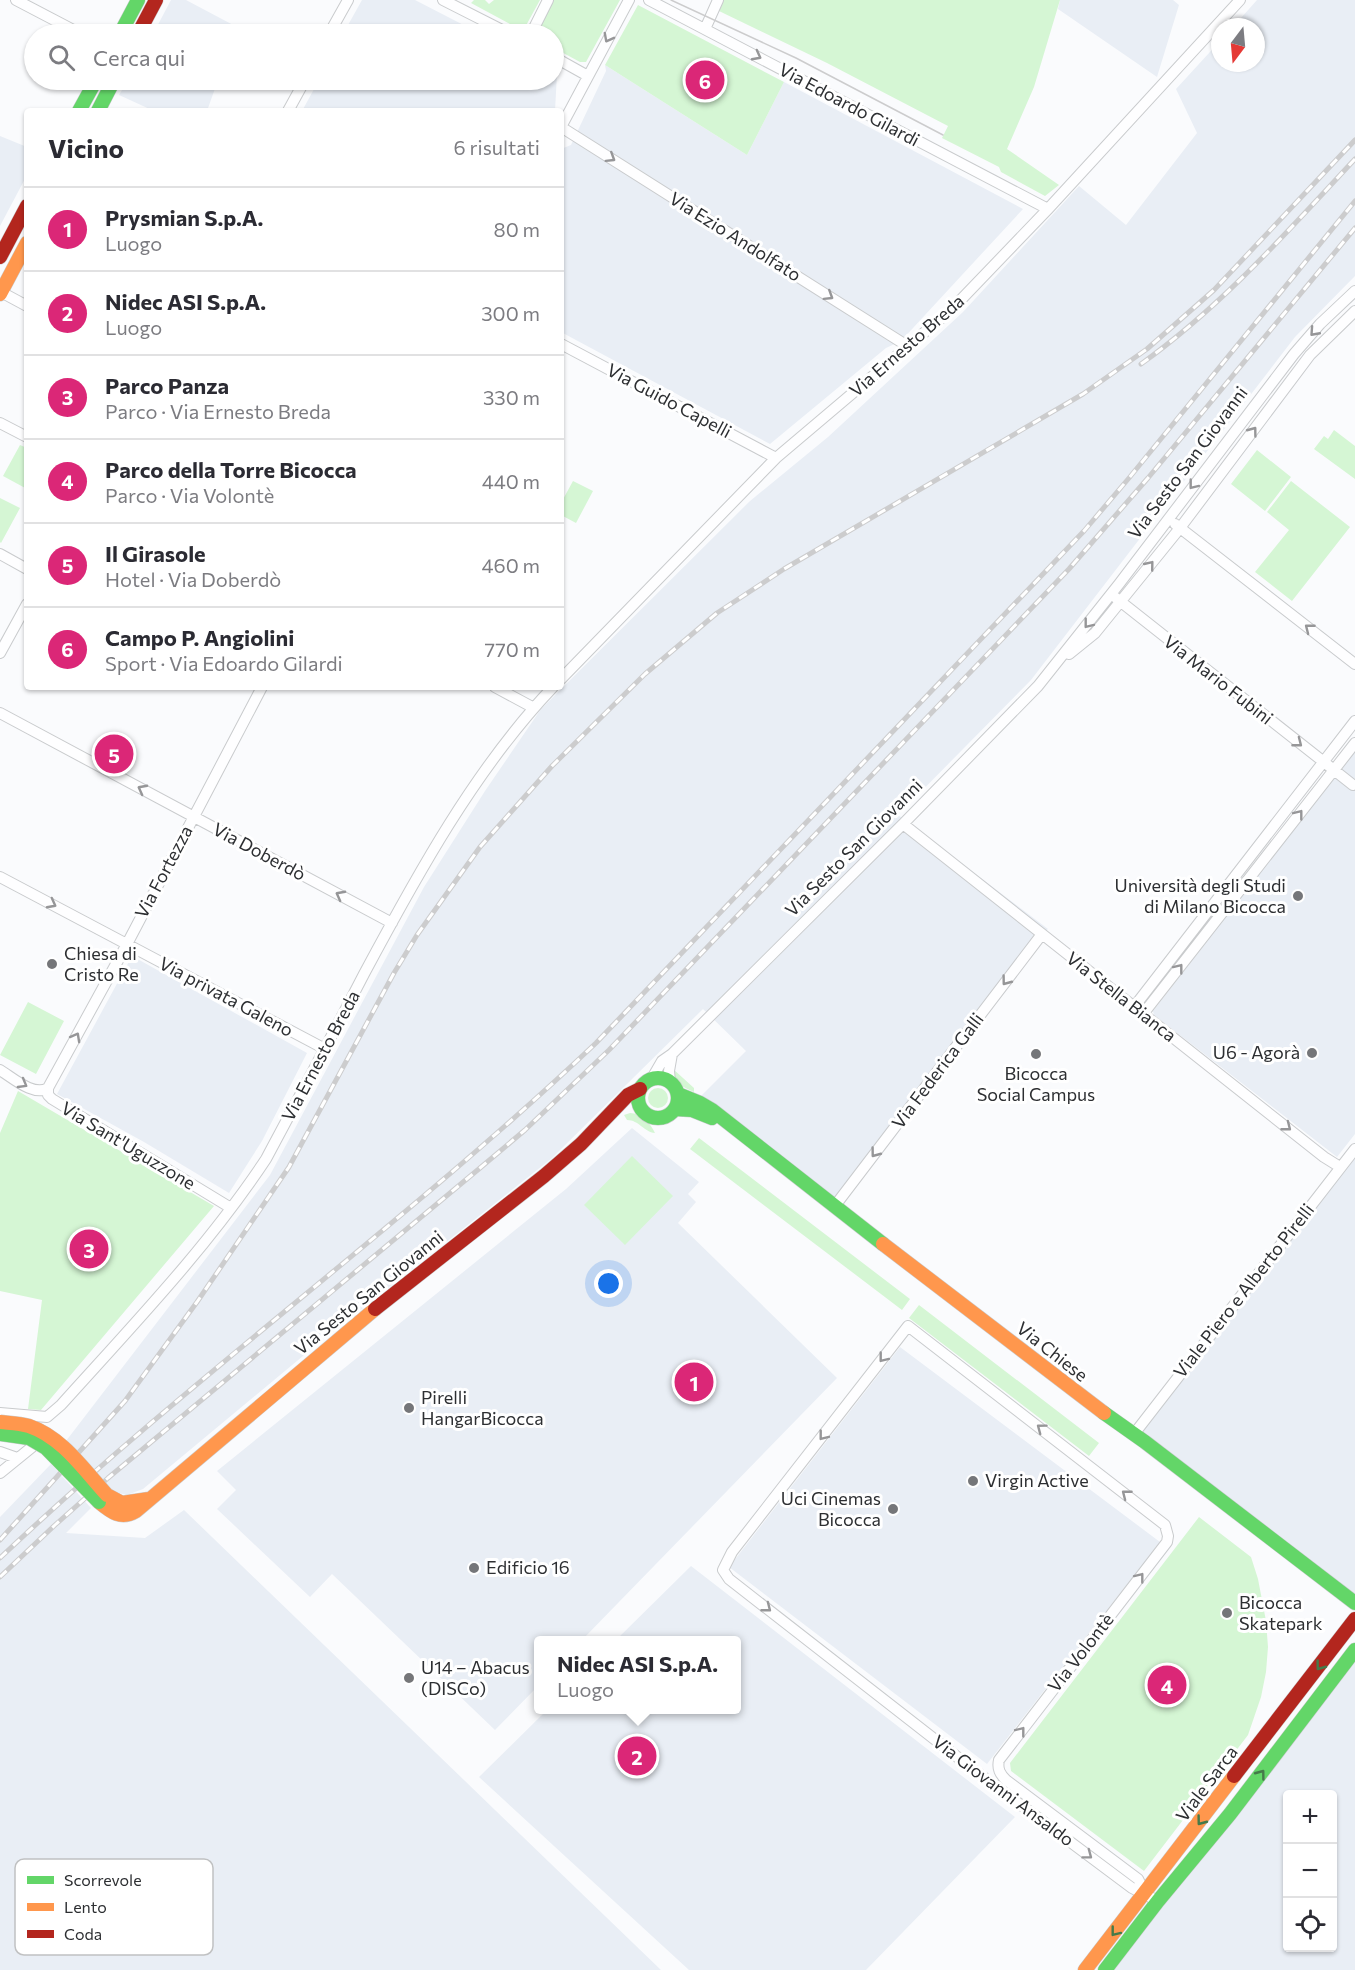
<!DOCTYPE html>
<html lang="it">
<meta charset="utf-8">
<style>
body{margin:0;font-family:Commissioner,sans-serif;background:#f2f2f3;color:#2b2b33}
.controls{position:absolute;right:18px;bottom:18px;display:grid;overflow:hidden;border-radius:6px;box-shadow:0 2px 4px #0004}
.controls button{width:54px;height:54px;display:grid;place-items:center;padding:0;border:0;border-bottom:2px solid #e1e1e2;background:#fff;color:#2b2b33;font:30px sans-serif}
.compass{position:absolute;left:1211px;top:18px;width:54px;height:54px;border-radius:50%;background:#fff;box-shadow:0 2px 4px #0004;rotate:196deg}
.you{position:absolute;left:609px;top:1284px;width:21px;height:21px;margin:-15px;border:4px solid #fff;border-radius:50%;background:#1a73e8;box-shadow:0 0 0 9px #1a73e833}
.badge{display:grid;place-items:center;width:39px;height:39px;border-radius:50%;background:#db2777;color:#fff;font-size:20px;font-weight:700}
.pin{position:absolute;translate:-50% -50%;border:3px solid #fff;box-shadow:0 2px 6px #0006}
.popup{position:absolute;left:534px;top:1636px;width:207px;height:78px;box-sizing:border-box;display:grid;place-content:center;border-radius:6px;background:#fff;filter:drop-shadow(0 2px 4px #0005);font-size:20px;white-space:nowrap;color:#7c7c81}
.popup b{font-size:22px;color:#2b2b33}
.popup::after{content:'';position:absolute;left:50%;top:100%;margin-left:-12px;border:12px solid transparent;border-top-color:#fff}
.list{margin:0;padding:0;list-style:none}
h2{display:flex;justify-content:space-between;align-items:center;height:78px;margin:0;padding:0 24px;font-size:26px}
h2 small{font-size:20px;font-weight:400;color:#7c7c81}
.list li{display:grid;grid-template-columns:39px 1fr auto;gap:18px;align-items:center;box-sizing:border-box;height:84px;padding:0 24px;border-top:2px solid #e1e1e2}
.list b{display:block;font-size:22px;white-space:nowrap}
.list p{margin:0;font-size:20px;white-space:nowrap;color:#7c7c81}
.list em{font-size:20px;font-style:normal;color:#7c7c81}
.icon{flex:none;width:33px;height:33px;fill:none;stroke:currentColor;stroke-width:2;stroke-linecap:round;stroke-linejoin:round}
.map{position:relative;flex:none;width:1355px;height:1970px;overflow:hidden}
.search{position:absolute;background:#fff;box-shadow:0 2px 4px #0004;left:24px;top:24px;width:540px;height:66px;display:flex;align-items:center;gap:15px;box-sizing:border-box;padding:0 21px;border-radius:33px;color:#7c7c81;font-size:22px}
.panel{position:absolute;background:#fff;box-shadow:0 2px 4px #0004;left:24px;top:108px;width:540px;height:582px;border-radius:6px}
.map>svg:first-child{display:block}
.built{fill:#e9eef5;fill-rule:evenodd}
.green{fill:#d5f6d4}
.lines{fill:none;stroke-linecap:round;stroke-linejoin:round}
.street-casing{stroke:#c9cbcd;stroke-width:12}
.fast-casing{stroke:#c9cbcd;stroke-width:15}
.slow-casing{stroke:#c9cbcd;stroke-width:15}
.jam-casing{stroke:#c9cbcd;stroke-width:15}
.street{stroke:#fefeff;stroke-width:10}
.fast{stroke:#63d668;stroke-width:14}
.slow{stroke:#ff974d;stroke-width:14}
.jam{stroke:#b3261e;stroke-width:14}
.tram{stroke:#cccccd;stroke-width:1.5}
.rail-casing{stroke:#cccccd;stroke-width:5}
.rail{stroke:#fff;stroke-width:3;stroke-dasharray:9;stroke-linecap:butt}
.fast-bridge-casing{stroke:#c9cbcd;stroke-width:15;stroke-linecap:butt}
.slow-bridge-casing{stroke:#c9cbcd;stroke-width:15;stroke-linecap:butt}
.fast-bridge{stroke:#63d668;stroke-width:14}
.slow-bridge{stroke:#ff974d;stroke-width:14}
.oneway{stroke:#969698}
.oneway2{stroke:#457a4a}
.poi-dot{fill:#757679;stroke:#fff;stroke-width:2}
.labels{text-anchor:middle;stroke-width:6;stroke-linejoin:round;paint-order:stroke}
.street-label{font-size:18px;fill:#2d2f32;stroke:#fff}
.poi-label{font-size:18px;fill:#2d2f32;stroke:#fff;text-anchor:start}
.key{fill:#fff;stroke:#c0c1c2;stroke-width:1.5}
.key-label{font-size:16px;fill:#2d2f32}
</style>
<div class="map">
<svg width="1355" height="1970" viewBox="0 0 1355 1970">
<rect width="100%" height="100%" fill="#fafbfd"/>
<!-- built -->
<path class="built" d="M171,0H186L237,27L234,34H153Z
M362,0H415L481,34H343Z
M1060,0H1173L1179,5L1157,77L1058,9Z
M1257,0H1355V276L1295,337L1031,680L898,815L1048,929L1042,934L840,1205L700,1097L746,1051L703,1009L551,1159L315,1346L143,1489L127,1495L111,1491L66,1441L270,1175L424,887L485,791L541,709L750,501L828,437L963,312L1079,186L1126,225L1197,133L1176,89L1220,41V63H1256V27H1233Z
M605,65L747,155L784,82L1023,209L901,341L886,348L770,444L561,332V149L571,145L606,71Z
M554,72L557,74L555,111H302L319,80H554Z
M128,80H218L207,111H154L119,95Z
M0,136L27,147V175L0,226Z
M1355,749V1134L1337,1157L1154,1015L1153,1011Z
M132,956L307,1053L262,1141L229,1193L144,1142L57,1094Z
M632,1128L699,1182L688,1194L696,1202L678,1223L837,1378L582,1640H538V1686L495,1730L332,1574L310,1597L217,1509L236,1490L217,1471L566,1189Z
M1355,1158V1600L1138,1433Z
M900,1347L1160,1542L987,1764L729,1567Z
M51,1464L91,1508L66,1533L145,1538L184,1510L661,1970H0V1517Z
M691,1566L1015,1817L866,1970H689L479,1777L547,1710H736V1640H616Z
M1355,1655V1970H1114ZM1288,1794H1332V1948H1288Z"/>
<!-- green -->
<path class="green" d="M474,0H485L489,4L494,0H540L523,31L471,3Z
M549,0H620L586,62H580L554,48V34H538L540,16Z
M722,0H1060L1034,87L1007,149L1059,185L1045,196L1001,172L999,167L942,138L948,126L827,63L719,11Z
M638,5L784,82L747,155L605,65Z
M1334,430L1355,446V479L1314,449L1324,436L1328,439Z
M20,445L27,448V489L3,476Z
M1257,450L1291,477L1265,511L1231,484Z
M573,481L593,491L576,523L561,515V503Z
M1291,481L1350,527L1292,601L1255,572L1289,530L1267,512Z
M0,498L20,508L1,543L0,542Z
M28,1002L64,1021L36,1074L0,1055Z
M672,1068L694,1088V1092C681,1087 675,1082 672,1068Z
M648 1098a10 10 0 1 1 20 0a10 10 0 1 1-20 0Z
M18,1091L214,1206L41,1410L28,1409L42,1300L0,1291V1133Z
M630,1113C641,1113 651,1124 655,1133C644,1132 639,1120 627,1120L624,1115Z
M699,1138L910,1299L902,1310L690,1149Z
M632,1156L673,1196L625,1245L584,1205Z
M919,1305L1099,1443L1089,1456L909,1318Z
M1199,1517L1251,1557L1258,1579L1266,1621L1268,1647L1266,1672L1261,1697L1248,1735L1144,1871L1011,1771L1010,1763Z"/>
<g class="lines">
<!-- street casing -->
<g class="street-casing">
<path id="street" d="M16,0L81,34
M443,0L510,34
M649,0L1048,209
M705,29L718,0
M329,34L348,0
M531,34L548,0
M554,57L588,76
M288,111L305,80
M561,127L909,347
M561,127L629,0
M1,292L27,306
M561,344L776,458
M0,423L27,437
M1175,524L1355,664
M0,554L27,569
M1116,598L1353,785
M0,653L27,604
M1069,654L1095,633L1180,528L1310,355L1355,311
M561,679L776,458L952,309L1048,209L1240,0
M495,687L534,708
M0,713L392,923
M903,824L1324,1157L1340,1167
M0,877L325,1049
M1134,1007L1355,721
M1143,1014L1355,743
M0,1070C13,1078 34,1097 48,1088
M651,1080L662,1061L672,1054L903,824L1038,686L1119,584L1294,354L1320,324L1355,291
M670,1082L669,1071L672,1054
M48,1088L127,944L262,687
M48,1088V1095L52,1099L231,1208
M834,1207L1042,934
M0,1413L47,1417
M47,1417L61,1405C132,1326 207,1248 266,1159C299,1097 332,1036 364,974C417,875 475,769 553,687
M1134,1434L1355,1149
M0,1452L17,1458
M0,1473L32,1447
M1145,1893L1138,1879L1006,1780C1000,1774 997,1769 999,1760L1167,1542L1168,1536L1165,1525L908,1326L732,1552L723,1570L729,1579L974,1770L1132,1888L1158,1901"/>
</g>
<!-- fast casing -->
<g class="fast-casing">
<path id="fast" d="M120,34L138,0
M79,111L96,80
M98,111L114,80
M638 1098a20 20 0 1 1 40 0a20 20 0 1 1-40 0Z
M678,1094L700,1103L712,1110L883,1244
M675,1109L692,1110L712,1118
M1104,1413L1145,1442L1355,1603
M1105,1970L1158,1901L1230,1814L1355,1650"/>
</g>
<!-- slow casing -->
<g class="slow-casing">
<path id="slow" d="M0,294L27,243
M883,1244L1104,1413
M107,1495L122,1503L149,1499
M99,1502C111,1512 121,1520 136,1511L375,1309
M1085,1970L1234,1776"/>
</g>
<!-- jam casing -->
<g class="jam-casing">
<path id="jam" d="M138,34L156,0
M0,257L27,206
M375,1309L544,1176L581,1144L628,1095L640,1089
M1234,1776L1355,1619"/>
</g>
<!-- street -->
<use href="#street" class="street"/>
<!-- fast -->
<use href="#fast" class="fast"/>
<!-- slow -->
<use href="#slow" class="slow"/>
<!-- jam -->
<use href="#jam" class="jam"/>
<!-- tram -->
<path class="tram" d="M671,0L796,58L943,135"/>
<!-- rail casing -->
<g class="rail-casing">
<path id="rail" d="M1141,364C1222,306 1287,232 1355,159
M0,1540L125,1401L197,1302L289,1167L394,973L417,935L480,847L552,766L645,674L717,613L784,569L1083,394L1147,349L1214,290L1355,140
M0,1558C191,1377 405,1224 596,1043L1084,531L1129,478L1355,201
M0,1577L55,1525L108,1478L480,1168L525,1130L609,1050L1069,569L1148,478L1355,228"/>
</g>
<!-- rail -->
<use href="#rail" class="rail"/>
<!-- fast-bridge casing -->
<g class="fast-bridge-casing">
<path id="fast-bridge" d="M0,1434L29,1438L46,1448L99,1502"/>
</g>
<!-- slow-bridge casing -->
<g class="slow-bridge-casing">
<path id="slow-bridge" d="M0,1422C9,1423 19,1423 29,1426C62,1437 84,1470 107,1495"/>
</g>
<!-- fast-bridge -->
<use href="#fast-bridge" class="fast-bridge"/>
<!-- slow-bridge -->
<use href="#slow-bridge" class="slow-bridge"/>
</g>
<!-- one-way arrows -->
<defs><path id="oneway-chevron" d="M-2-3.5L2.5 0L-2 3.5" fill="none" stroke-width="1.6" stroke-linecap="round" stroke-linejoin="round" transform="scale(1.5)"/></defs>
<g class="oneway">
<use href="#oneway-chevron" transform="translate(608 38) rotate(118)"/>
<use href="#oneway-chevron" transform="translate(757 56) rotate(28)"/>
<use href="#oneway-chevron" transform="translate(611 158) rotate(32)"/>
<use href="#oneway-chevron" transform="translate(829 296) rotate(32)"/>
<use href="#oneway-chevron" transform="translate(1314 332) rotate(132)"/>
<use href="#oneway-chevron" transform="translate(1253 431) rotate(-53)"/>
<use href="#oneway-chevron" transform="translate(1193 485) rotate(128)"/>
<use href="#oneway-chevron" transform="translate(1150 565) rotate(-51)"/>
<use href="#oneway-chevron" transform="translate(1088 624) rotate(128)"/>
<use href="#oneway-chevron" transform="translate(1309 628) rotate(-142)"/>
<use href="#oneway-chevron" transform="translate(1298 743) rotate(38)"/>
<use href="#oneway-chevron" transform="translate(142 789) rotate(-152)"/>
<use href="#oneway-chevron" transform="translate(1299 814) rotate(-52)"/>
<use href="#oneway-chevron" transform="translate(340 895) rotate(-152)"/>
<use href="#oneway-chevron" transform="translate(52 904) rotate(28)"/>
<use href="#oneway-chevron" transform="translate(1179 968) rotate(-52)"/>
<use href="#oneway-chevron" transform="translate(1006 981) rotate(127)"/>
<use href="#oneway-chevron" transform="translate(76 1037) rotate(-61)"/>
<use href="#oneway-chevron" transform="translate(23 1084) rotate(30)"/>
<use href="#oneway-chevron" transform="translate(1287 1127) rotate(38)"/>
<use href="#oneway-chevron" transform="translate(875 1153) rotate(127)"/>
<use href="#oneway-chevron" transform="translate(883 1358) rotate(128)"/>
<use href="#oneway-chevron" transform="translate(1041 1428) rotate(-143)"/>
<use href="#oneway-chevron" transform="translate(823 1436) rotate(128)"/>
<use href="#oneway-chevron" transform="translate(1126 1494) rotate(-142)"/>
<use href="#oneway-chevron" transform="translate(1140 1577) rotate(-52)"/>
<use href="#oneway-chevron" transform="translate(767 1608) rotate(38)"/>
<use href="#oneway-chevron" transform="translate(1021 1731) rotate(-52)"/>
<use href="#oneway-chevron" transform="translate(1088 1855) rotate(37)"/>
</g>
<g class="oneway2">
<use href="#oneway-chevron" transform="translate(1320 1666) rotate(127)"/>
<use href="#oneway-chevron" transform="translate(1261 1774) rotate(-53)"/>
<use href="#oneway-chevron" transform="translate(1201 1821) rotate(127)"/>
<use href="#oneway-chevron" transform="translate(1115 1932) rotate(128)"/>
</g>
<!-- markers -->
<g class="poi-dot">
<circle cx="1298" cy="896" r="6"/>
<circle cx="52" cy="964" r="6"/>
<circle cx="1312" cy="1053" r="6"/>
<circle cx="1036" cy="1054" r="6"/>
<circle cx="409" cy="1408" r="6"/>
<circle cx="973" cy="1481" r="6"/>
<circle cx="893" cy="1509" r="6"/>
<circle cx="474" cy="1568" r="6"/>
<circle cx="1227" cy="1613" r="6"/>
<circle cx="409" cy="1678" r="6"/>
</g>
<g class="labels">
<!-- street labels -->
<g class="street-label">
<text transform="translate(849 105) rotate(28)" y="6">Via Edoardo Gilardi</text>
<text transform="translate(735 237) rotate(32)" y="6">Via Ezio Andolfato</text>
<text transform="translate(907 346) rotate(-41)" y="6">Via Ernesto Breda</text>
<text transform="translate(669 401) rotate(28)" y="6">Via Guido Capelli</text>
<text transform="translate(1188 463) rotate(-53)" y="6">Via Sesto San Giovanni</text>
<text transform="translate(1218 680) rotate(38)" y="6">Via Mario Fubini</text>
<text transform="translate(854 848) rotate(-45)" y="6">Via Sesto San Giovanni</text>
<text transform="translate(259 852) rotate(28)" y="6">Via Doberdò</text>
<text transform="translate(164 872) rotate(-62)" y="6">Via Fortezza</text>
<text transform="translate(226 997) rotate(28)" y="6">Via privata Galeno</text>
<text transform="translate(1121 997) rotate(38)" y="6">Via Stella Bianca</text>
<text transform="translate(321 1056) rotate(-62)" y="6">Via Ernesto Breda</text>
<text transform="translate(938 1071) rotate(-53)" y="6">Via Federica Galli</text>
<text transform="translate(128 1146) rotate(31)" y="6">Via Sant'Uguzzone</text>
<text transform="translate(1244 1291) rotate(-52)" y="6">Viale Piero e Alberto Pirelli</text>
<text transform="translate(369 1293) rotate(-39)" y="6">Via Sesto San Giovanni</text>
<text transform="translate(1052 1352) rotate(38)" y="6">Via Chiese</text>
<text transform="translate(1081 1653) rotate(-52)" y="6">Via Volontè</text>
<text transform="translate(1207 1784) rotate(-53)" y="6">Viale Sarca</text>
<text transform="translate(1003 1791) rotate(37)" y="6">Via Giovanni Ansaldo</text>
</g>
<!-- poi labels -->
<g class="poi-label">
<text x="1286" y="892" text-anchor="end">Università degli Studi<tspan x="1286" dy="21">di Milano Bicocca</tspan></text>
<text x="64" y="960">Chiesa di<tspan x="64" dy="21">Cristo Re</tspan></text>
<text x="1300" y="1059" text-anchor="end">U6 - Agorà</text>
<text x="1036" y="1080" text-anchor="middle">Bicocca<tspan x="1036" dy="21">Social Campus</tspan></text>
<text x="421" y="1404">Pirelli<tspan x="421" dy="21">HangarBicocca</tspan></text>
<text x="985" y="1487">Virgin Active</text>
<text x="881" y="1505" text-anchor="end">Uci Cinemas<tspan x="881" dy="21">Bicocca</tspan></text>
<text x="486" y="1574">Edificio 16</text>
<text x="1239" y="1609">Bicocca<tspan x="1239" dy="21">Skatepark</tspan></text>
<text x="421" y="1674">U14 – Abacus<tspan x="421" dy="21">(DISCo)</tspan></text>
</g>
</g>
<!-- legend -->
<rect x="15" y="1859" width="198" height="96" rx="9" class="key"/>
<rect x="27" y="1876" width="27" height="8" fill="#63d668"/>
<rect x="27" y="1903" width="27" height="8" fill="#ff974d"/>
<rect x="27" y="1930" width="27" height="8" fill="#b3261e"/>
<g class="key-label">
<text x="64" y="1886">Scorrevole</text>
<text x="64" y="1913">Lento</text>
<text x="64" y="1940">Coda</text>
</g>
</svg>
<div class="controls">
<button>+</button>
<button>−</button>
<button><svg class="icon" aria-label="locate" viewBox="0 0 24 24"><circle cx="12" cy="12" r="6"/><path d="M12 2v4M12 18v4M2 12h4M18 12h4"/></svg></button>
</div>
<svg class="compass" viewBox="-18 -18 36 36"><path d="M0-13l5 13h-10z" fill="#e53935"/><path d="M0 13l5-13h-10z" fill="#7c7c81"/></svg>
<div class="you"></div>
<div class="pin badge" style="left:694px;top:1382px">1</div>
<div class="pin badge" style="left:637px;top:1756px">2</div>
<div class="popup"><b>Nidec ASI S.p.A.</b>Luogo</div>
<div class="pin badge" style="left:89px;top:1249px">3</div>
<div class="pin badge" style="left:1167px;top:1685px">4</div>
<div class="pin badge" style="left:114px;top:754px">5</div>
<div class="pin badge" style="left:705px;top:80px">6</div>
<div class="search"><svg class="icon" aria-label="search" viewBox="0 0 24 24"><circle cx="10" cy="10" r="6"/><path d="M15 15l6 6"/></svg>Cerca qui</div>
<section class="panel">
<h2>Vicino<small>6 risultati</small></h2>
<ul class="list">
<li><span class="badge">1</span><div><b>Prysmian S.p.A.</b><p>Luogo</p></div><em>80 m</em></li>
<li><span class="badge">2</span><div><b>Nidec ASI S.p.A.</b><p>Luogo</p></div><em>300 m</em></li>
<li><span class="badge">3</span><div><b>Parco Panza</b><p>Parco · Via Ernesto Breda</p></div><em>330 m</em></li>
<li><span class="badge">4</span><div><b>Parco della Torre Bicocca</b><p>Parco · Via Volontè</p></div><em>440 m</em></li>
<li><span class="badge">5</span><div><b>Il Girasole</b><p>Hotel · Via Doberdò</p></div><em>460 m</em></li>
<li><span class="badge">6</span><div><b>Campo P. Angiolini</b><p>Sport · Via Edoardo Gilardi</p></div><em>770 m</em></li>
</ul>
</section>
</div>
